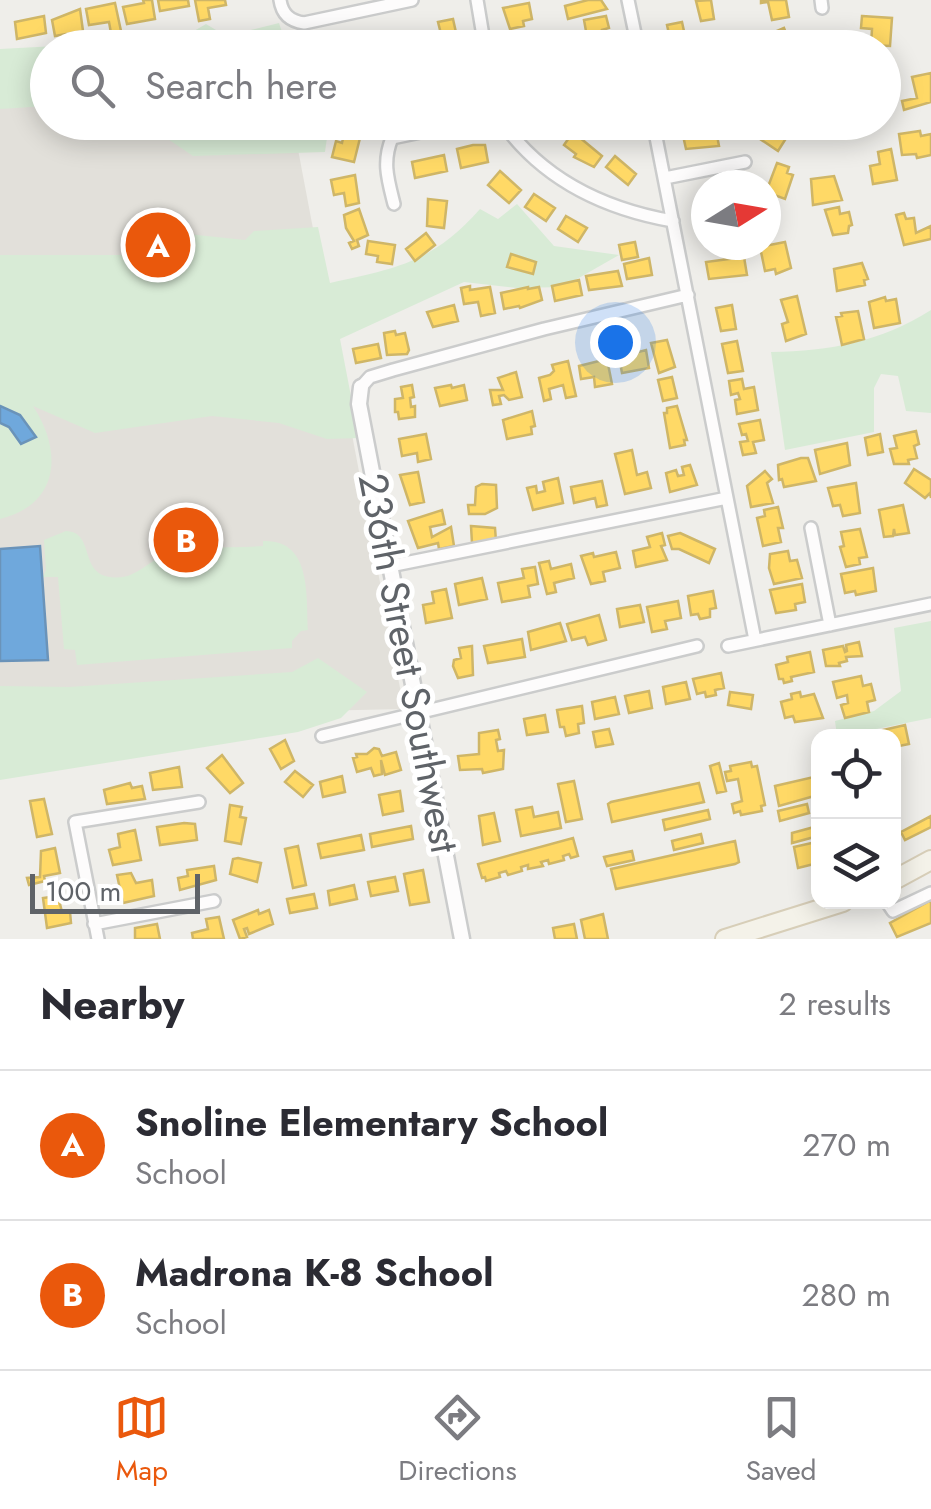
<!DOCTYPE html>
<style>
body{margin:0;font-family:Jost,sans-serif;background:#f7f7f7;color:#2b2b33}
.controls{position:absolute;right:30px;bottom:30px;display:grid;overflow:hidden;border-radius:20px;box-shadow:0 5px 25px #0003}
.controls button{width:90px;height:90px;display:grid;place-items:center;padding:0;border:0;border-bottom:2px solid #e1e1e2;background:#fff;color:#2b2b33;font:50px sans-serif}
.compass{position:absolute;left:691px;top:170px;width:90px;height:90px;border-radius:50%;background:#fff;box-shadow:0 5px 25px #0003;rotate:79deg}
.scale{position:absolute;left:30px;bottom:25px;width:170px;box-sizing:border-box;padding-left:10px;border:5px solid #5f6368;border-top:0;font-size:28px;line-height:35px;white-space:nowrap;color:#5f6368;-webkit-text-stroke:8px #fff;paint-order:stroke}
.you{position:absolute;left:615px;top:342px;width:35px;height:35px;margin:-25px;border:8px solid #fff;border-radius:50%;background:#1a73e8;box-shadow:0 0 0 15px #1a73e833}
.badge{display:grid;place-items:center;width:65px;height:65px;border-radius:50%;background:#ea580c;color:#fff;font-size:32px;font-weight:700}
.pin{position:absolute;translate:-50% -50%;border:5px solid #fff;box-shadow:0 2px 10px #0006}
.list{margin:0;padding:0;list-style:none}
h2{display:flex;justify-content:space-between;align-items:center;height:130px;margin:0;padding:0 40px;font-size:42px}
h2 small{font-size:32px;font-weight:400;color:#7c7c81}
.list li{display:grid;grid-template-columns:65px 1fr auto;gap:30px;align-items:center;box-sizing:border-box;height:150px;padding:0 40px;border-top:2px solid #e1e1e2}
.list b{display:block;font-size:38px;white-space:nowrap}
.list p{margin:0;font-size:32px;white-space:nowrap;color:#7c7c81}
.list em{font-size:32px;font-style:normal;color:#7c7c81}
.icon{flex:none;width:55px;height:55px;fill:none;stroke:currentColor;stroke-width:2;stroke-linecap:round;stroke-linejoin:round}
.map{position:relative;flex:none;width:931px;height:939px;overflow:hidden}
.search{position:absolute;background:#fff;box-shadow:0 5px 25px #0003;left:30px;right:30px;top:30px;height:110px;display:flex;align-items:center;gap:25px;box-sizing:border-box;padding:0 35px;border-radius:55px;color:#7c7c81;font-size:38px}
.sheet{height:430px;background:#fff}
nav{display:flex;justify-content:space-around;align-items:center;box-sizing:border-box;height:140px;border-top:2px solid #e1e1e2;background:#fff;font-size:28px;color:#7c7c81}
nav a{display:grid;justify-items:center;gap:5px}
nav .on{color:#ea580c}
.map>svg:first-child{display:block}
.education{fill:#e2e0da}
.green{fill:#d8ebd6}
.homes{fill:#ffd966;stroke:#cfb667;stroke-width:2.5}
.schools{fill:#6fa8dc;stroke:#6a93b9;stroke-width:2.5}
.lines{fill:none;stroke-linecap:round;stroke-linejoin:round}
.minor-casing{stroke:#cbcccc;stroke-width:16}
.tertiary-casing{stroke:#cbcccc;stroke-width:19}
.primary-casing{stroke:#d7ceb8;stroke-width:22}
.minor{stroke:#fdfcfc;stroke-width:11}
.tertiary{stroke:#fdfcfc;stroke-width:14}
.primary{stroke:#f4f2e9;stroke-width:18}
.labels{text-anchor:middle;stroke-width:10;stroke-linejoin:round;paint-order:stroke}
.street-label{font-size:40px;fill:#5f6368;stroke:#fff}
</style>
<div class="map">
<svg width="931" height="939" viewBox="0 0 931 939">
<rect width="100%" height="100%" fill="#efeeea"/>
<!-- education -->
<path class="education" d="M47,82L48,122L293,123L404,709L0,718V91Z"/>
<!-- green -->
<path class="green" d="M279,23L287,47H160L170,45L206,24L226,36Z
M56,46L107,47L48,48L47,106L0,109V49Z
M106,123H329L325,152L193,156L156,131L114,127Z
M517,204L554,246L619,255L563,287L517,288L464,282L340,339L359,438L327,439L279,423L212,416L95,433L33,406C62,450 61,504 0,519V255H127L130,228L245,240L254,231L318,227L330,283C397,268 432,263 480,209L498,219Z
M931,310V413L906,411L898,376L881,374L874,388V432L785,450L771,352C831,351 880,342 931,310Z
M66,531C95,532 79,573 110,577C136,581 146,561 168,554C193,546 235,548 263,546V541C312,539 306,596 308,630L301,631L292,641V648L77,665L75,650L64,649L58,577H43L46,570L44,540Z
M931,621V718L851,734L850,736H837L835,721L874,711L901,691L894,628Z
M318,658L367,692L341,718L298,732L0,780V686L69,687L292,672Z"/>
<!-- homes -->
<path class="homes" d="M143,0H152L155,19L127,24L123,7L144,3Z
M158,0H188L189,6L160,11Z
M195,0H225L226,5L208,8L210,19L199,21Z
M588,0H601L607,9L568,19L565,6Z
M711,0L714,19L701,21L696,1Z
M761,0H786L789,17L772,20L768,2L761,3Z
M115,3L121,31L111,33L109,22L89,25L86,9Z
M529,3L532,19L523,21L524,26L510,29L503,8Z
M80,9L83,31L55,36L52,20Z
M44,16L46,33L17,39L15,22Z
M606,16L609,28L602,30L606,48H589L584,20Z
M862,16L892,18L890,46L871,45L872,29L861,28Z
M453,19L459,46L437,48L435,36L441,34L438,22Z
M682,22L687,45L672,48L667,25Z
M784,28L792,48H776L770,34Z
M931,73V102L904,110L902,101L917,98L912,77Z
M781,122L792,129L778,151L754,135L761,125L758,122Z
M715,125L719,146L686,149L682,131Z
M345,130L361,134L354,162L332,157L336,141L342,143Z
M920,131L921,136L931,134V155L917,158L916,154L902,155L899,134Z
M573,132L602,156L594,167L574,157L576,154L564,145Z
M473,145H485L488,162L461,168L457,149Z
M891,149L897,180L873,184L870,166L880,164L878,152Z
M444,155L447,171L415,178L412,162Z
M615,156L636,174L628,185L606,167Z
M777,163L789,167L787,173L793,175L785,199L766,192Z
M500,171L521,190L509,203L488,185Z
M355,175L359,203L346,206L344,193L334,195L331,180Z
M834,176L842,200L813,205L811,179Z
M534,194L555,208L546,221L525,207Z
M428,199L447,201L444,228L427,226Z
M839,207L840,214L849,212L852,225L849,226L848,233L833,235L825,210Z
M359,209L368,235L357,240L359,246L352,249L349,243L354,241L346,228L344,215Z
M904,213L906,219L914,218L916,233L931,226V239L904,245L896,215Z
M566,216L587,228L578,242L558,229Z
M426,233L435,245L415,261L406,249Z
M368,241L395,245L392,264L377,262L378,256L366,254Z
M635,242L638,257L622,260L619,245Z
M785,242L791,268L776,274L775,269L765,271L760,247Z
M511,254L536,262L533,274L507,267Z
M744,257L747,275L709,279L706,262Z
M649,258L652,275L627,279L624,264Z
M862,263L868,279L864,280L865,285L837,291L834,269Z
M618,271L622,286L589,290L586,276Z
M579,280L582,295L555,301L552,286Z
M470,286V290L490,287L495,313L481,316L478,302L464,304L461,288Z
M528,287V289L539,287L542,300L520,308L519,306L504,309L501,293Z
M797,296L806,334L786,341L782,324L788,322L781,300Z
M885,297L886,301L896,299L900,323L874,328L869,302Z
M454,305L458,321L433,327L427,312Z
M732,305L736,329L721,331L716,308Z
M858,311L864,339L842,345L836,317L842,316L841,313Z
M395,331L396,335L405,333L409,350L407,354L387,355L384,333Z
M667,340L675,367L659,373L651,343Z
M737,341L743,371L728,373L722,344Z
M378,344L381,358L356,363L353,349Z
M646,350L649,368L622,373L619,357Z
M607,359L612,384L595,387L594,377L581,379L579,366Z
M568,361L576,396L566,398L563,385L549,389L551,399L544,401L539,378L550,375L554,371L552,365Z
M516,372L522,397L509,400L504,395L499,396L501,404L493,405L490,390H503L498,378Z
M672,377L677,398L663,401L658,380Z
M742,379L744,389L754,387L758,410L737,414L735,400L740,399L738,393L731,395L729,381Z
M412,385L414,397L410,398L411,407L415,406V417L399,419L398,412H395V399L403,398L401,387Z
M451,385L452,388L464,385L467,400L440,406L435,388Z
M677,406L687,440H684L685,445L670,448L664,413H667V408Z
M532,411L535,426L531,427L532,434L507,439L503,420Z
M760,420L764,440L753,442L756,453L743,455L740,442L748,441L746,434L742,435L739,424Z
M916,431L919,444L914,446L917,458L908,460L909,464H894L890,449L897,448L894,436Z
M426,434L431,459L418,462L417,453L402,456L399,439Z
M880,434L883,452L868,455L865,438Z
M847,443L850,465L820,474L815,450Z
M632,450L637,475L647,472L651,488L625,494L615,454Z
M801,458H808L816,481L784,487L782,479L779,480L778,465Z
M690,465L697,485L670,492L666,473L676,470L678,476L684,475L682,467Z
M914,469L931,480V498L930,493L925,498L905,483Z
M765,471L772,479L767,483L773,503L751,507L747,486Z
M418,472L424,502L410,505L400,475Z
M558,478L563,503L533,510L527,488L536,486L537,493L545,491L543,482Z
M602,481L607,505L597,507L595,498L574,503L571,487Z
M856,483L860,513L843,516L840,505L833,506L828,488Z
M482,484L496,485L497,508L485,514H469L468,505H475L476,487Z
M903,505L909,533L895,535L894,529L893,536L884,537L879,510Z
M778,507L783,528H778L781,542L763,546L757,518L765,516L764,510Z
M442,510L445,524L430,527L432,537L451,527L454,546L439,549L438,543L418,548L408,521Z
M471,526L495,528L496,541L472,543Z
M860,529L867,557L859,558L860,564L846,567L840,547L844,546L841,532Z
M662,533L665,545L661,546L667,560L636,567L633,551L650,547L647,537Z
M680,533L715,549L709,563L679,549H672L668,536Z
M788,551L790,561L797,560L802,578L774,584L769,568L770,554Z
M616,552L620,568L603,572L605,581L591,584L581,556L593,553L594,557Z
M549,561L551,569L571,564L574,578L554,583L556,592L547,594L539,563Z
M535,567L538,584L528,586L530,597L502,602L498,583L524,578L522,569Z
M873,568L876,591L856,595L855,591L845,593L841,574Z
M482,578L487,599L459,605L455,584Z
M802,584L805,602L795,604L796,610L776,613L770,590Z
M446,589L452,618L426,623L423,605L434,603L432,592Z
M713,591L716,608L710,609V617L700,619L698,614L691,615L688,596Z
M678,601L681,618L665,621L667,629L652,632L647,607Z
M640,605L644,622L620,627L617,609Z
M599,615L606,640L588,645L585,637L572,640L567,624Z
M560,623L566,641L531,650L528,632Z
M522,639L525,657L488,663L484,646Z
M859,642L862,656L846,657L847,661L839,663L840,666H826L823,650L843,646L845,652L847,651L846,645Z
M472,646L473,675L458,678L453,666L454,660L461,658L459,648Z
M810,652L814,672L791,677L792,681L784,683L783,679H779L776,665L788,662L787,657Z
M721,673L724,688L715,690L716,695L706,697L705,692L697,694L693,679Z
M861,676L863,686L871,684L875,700L867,702L869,712L845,718L841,705L848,703L847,695L837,698L833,682Z
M686,682L690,699L666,704L663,687Z
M649,691L652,708L629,713L625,696Z
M730,692L753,695L751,709L728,705Z
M800,692L801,697L814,694L823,718L795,722L793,716L785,718L781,702L792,699L791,694Z
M615,697L619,714L595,719L592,702Z
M582,706L584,723L578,724L579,733L566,736L564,727H560L557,710Z
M545,715L548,732L527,735L524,719Z
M905,725L909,744L894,747V736H857Z
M609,729L613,744L596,747L593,732Z
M498,730L500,739L496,740L498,751L504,750L503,769L483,773L482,769L460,770L458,756L479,754V733Z
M285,740L294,761L281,769L270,749Z
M374,748L379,749L382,756L396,752L401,770L385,775L381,760L382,774L374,776L371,768L357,772L353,758L357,757L356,754H367Z
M222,755L243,783L230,793L207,768Z
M751,762L752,767L757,766L765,805L761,806L762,811L741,815L740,811L734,813L732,804L742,801L738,779L727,781L725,772L731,771L730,766Z
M719,763L726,791L717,793L710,766Z
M179,767L182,787L153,790L150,773Z
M295,771L313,785L303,797L285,782Z
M342,776L345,792L323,797L320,782Z
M818,776V795L779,806L775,786Z
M574,781L582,819L566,822L558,784Z
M130,783L132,788L142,786L145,799L107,804L104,790Z
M699,783L704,802L612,822L608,804L611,802Z
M400,791L403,811L383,815L379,795Z
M44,799L52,834L37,837L30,801Z
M807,804L809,813L780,821L778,811Z
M230,805L242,807L240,817L246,818L241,844L225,841Z
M532,807L534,817L558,812L561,828L521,836L516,810Z
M708,810L710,819L665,830L663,820Z
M494,813L500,841L483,845L479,816Z
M931,816V827L905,840L901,832Z
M184,823L195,824L197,840L160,845L157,827Z
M411,826L413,839L372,847L370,834Z
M818,826V836L792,843V833Z
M135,830L141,860L113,865L109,850L120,847L118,834Z
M701,834L703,843L674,850L672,841Z
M361,835L364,850L321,858L318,844Z
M573,838L578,856L571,858L569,854L563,856L564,860L549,864L548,860L541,862L543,866L528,869V865L521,867L522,871L508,875L506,871L499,873L500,877L486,881L485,877L482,878L478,864Z
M735,841L739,862L735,864L616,889L611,869Z
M816,842L818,863L798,868L794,847Z
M298,846L306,885L293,888L285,849Z
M55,848L60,873L44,876L45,881L29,885L27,878L40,877L41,851Z
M632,851L634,860L607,866L604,857Z
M238,858L261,863L257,882L230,874L233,859Z
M214,866L216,880L180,890L178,878L188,876L187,870Z
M423,870L429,902L410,905L404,874Z
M131,873L136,883L152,880L154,896L123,903L117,875Z
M395,877L398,891L371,896L368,882Z
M354,885L357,899L330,905L328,891Z
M314,894L317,908L290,913L287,899Z
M58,896L62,912H70L71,923L47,928L43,898Z
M931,900V923L897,937L890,923Z
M258,910L259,914L269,910L273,924L249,934L247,928L244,929L247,937L240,939L233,920Z
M603,914L608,939H585L581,920Z
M219,917L224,939H193L192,933L208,929L206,919Z
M157,924L160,939H135V928Z
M574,924L577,939H555L553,928Z"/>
<!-- schools -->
<path class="schools" d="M0,406L20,415L36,437L21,444L9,427L0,423Z
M40,546L48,660L0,661V549Z"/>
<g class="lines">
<!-- minor casing -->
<g class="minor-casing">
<path id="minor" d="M280,0C282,14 290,21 304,23L412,0
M477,0L485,48
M628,0L638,48
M821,0L822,8
M502,122C543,180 605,209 673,221
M653,122L755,640
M665,178L745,162
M394,204C388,180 382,162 392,138L468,122
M361,387L370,377L393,370L544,329L688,295
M811,528L830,625
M390,566L727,498
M728,646L931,604
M322,736L697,646
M887,902L893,911L931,893
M94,924L214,901
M98,939L75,822L199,802"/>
</g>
<!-- tertiary casing -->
<g class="tertiary-casing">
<path id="tertiary" d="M361,387L359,404L462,939"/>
</g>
<!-- primary casing -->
<g class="primary-casing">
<path id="primary" d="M894,880L931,860
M725,939L843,902"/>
</g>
<!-- minor -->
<use href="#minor" class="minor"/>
<!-- tertiary -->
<use href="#tertiary" class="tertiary"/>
<!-- primary -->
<use href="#primary" class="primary"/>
</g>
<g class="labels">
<!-- street labels -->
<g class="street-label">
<text transform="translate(409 663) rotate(79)" y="14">236th Street Southwest</text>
</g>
</g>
</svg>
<div class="controls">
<button><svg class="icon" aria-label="locate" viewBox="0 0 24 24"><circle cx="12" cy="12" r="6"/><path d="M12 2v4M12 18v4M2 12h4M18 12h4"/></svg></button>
<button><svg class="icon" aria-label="layers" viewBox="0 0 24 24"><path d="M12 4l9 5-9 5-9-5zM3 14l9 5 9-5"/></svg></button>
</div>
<svg class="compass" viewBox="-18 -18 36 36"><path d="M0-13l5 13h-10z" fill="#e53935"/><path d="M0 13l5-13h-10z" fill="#7c7c81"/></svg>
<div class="scale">100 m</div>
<div class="you"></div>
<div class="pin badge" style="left:158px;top:245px">A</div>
<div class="pin badge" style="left:186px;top:540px">B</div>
<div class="search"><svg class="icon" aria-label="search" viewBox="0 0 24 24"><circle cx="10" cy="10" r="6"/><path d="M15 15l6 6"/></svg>Search here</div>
</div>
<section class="sheet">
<h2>Nearby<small>2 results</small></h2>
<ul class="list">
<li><span class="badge">A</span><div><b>Snoline Elementary School</b><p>School</p></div><em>270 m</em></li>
<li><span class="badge">B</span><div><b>Madrona K-8 School</b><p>School</p></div><em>280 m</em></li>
</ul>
</section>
<nav>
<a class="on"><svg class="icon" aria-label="map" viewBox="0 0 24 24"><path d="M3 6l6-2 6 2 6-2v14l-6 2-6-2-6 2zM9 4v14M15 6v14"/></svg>Map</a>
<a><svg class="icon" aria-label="directions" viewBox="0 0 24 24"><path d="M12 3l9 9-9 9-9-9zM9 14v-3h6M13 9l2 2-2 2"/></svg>Directions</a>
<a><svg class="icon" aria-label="saved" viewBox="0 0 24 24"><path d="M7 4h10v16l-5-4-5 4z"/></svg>Saved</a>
</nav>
